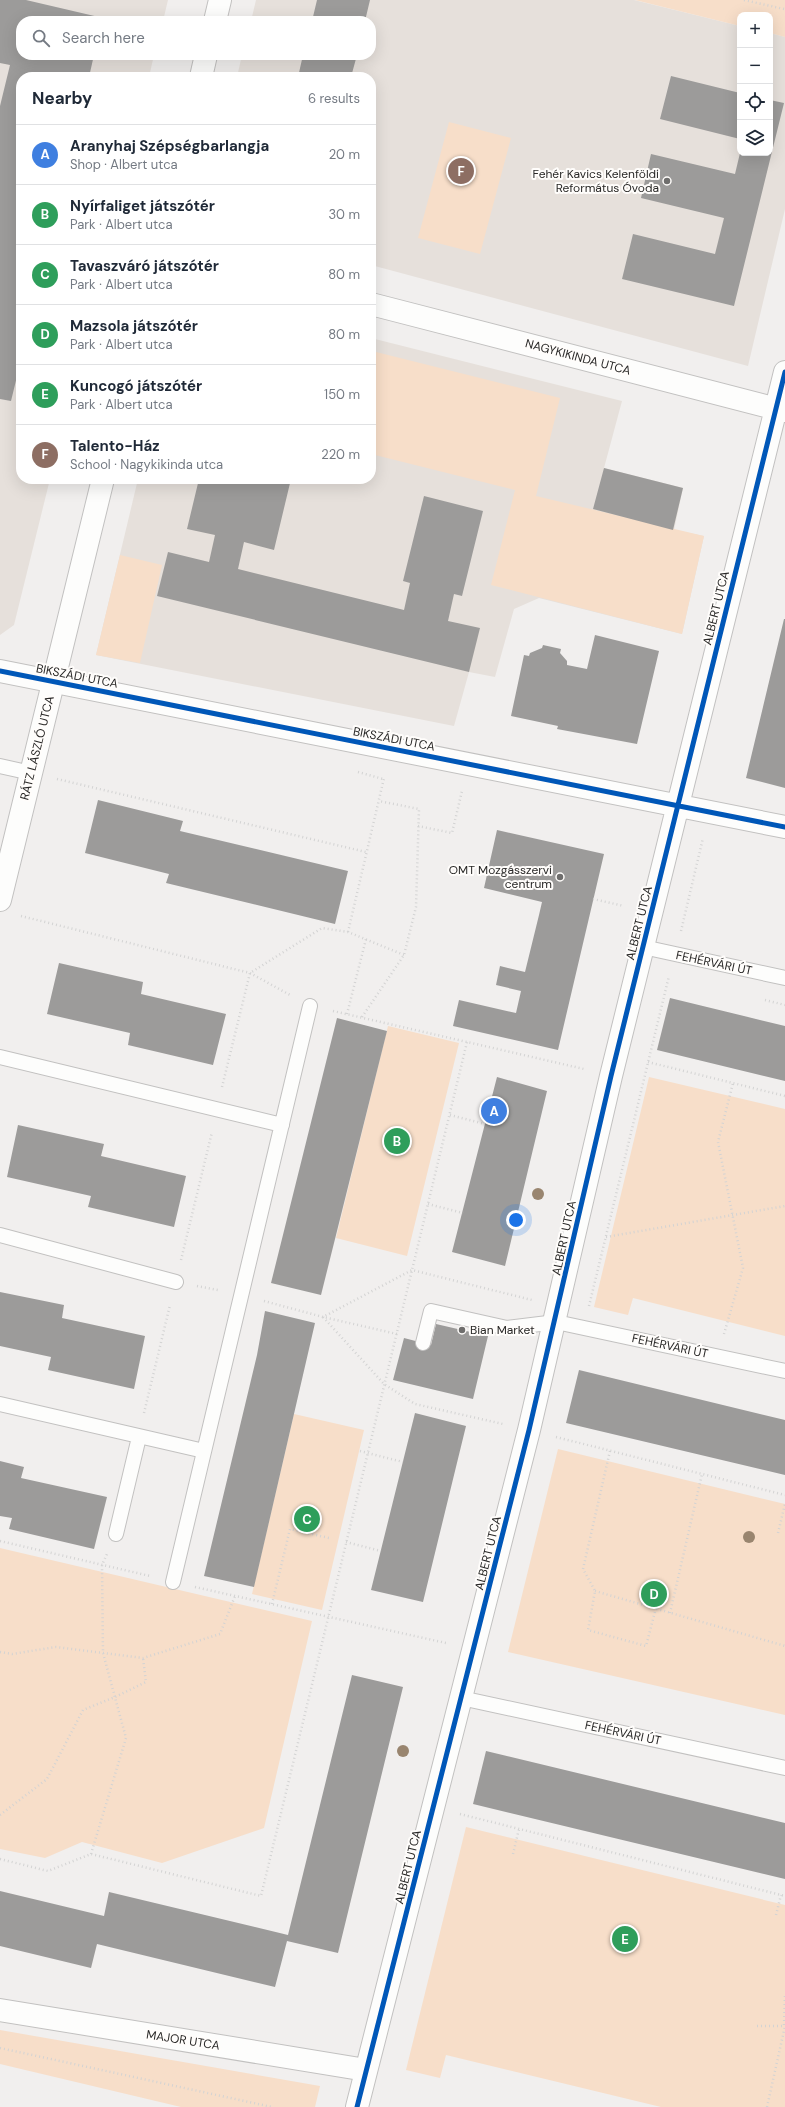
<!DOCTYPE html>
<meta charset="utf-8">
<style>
body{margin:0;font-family:"DM Sans",sans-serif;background:#f6f6f7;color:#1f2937}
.controls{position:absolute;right:12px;top:12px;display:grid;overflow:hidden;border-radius:8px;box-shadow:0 4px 16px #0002}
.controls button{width:36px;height:36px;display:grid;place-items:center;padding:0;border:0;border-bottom:1px solid #e0e1e3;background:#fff;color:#1f2937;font:20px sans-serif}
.you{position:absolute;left:516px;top:1220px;width:14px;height:14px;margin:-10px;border:3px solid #fff;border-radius:50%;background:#1a73e8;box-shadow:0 0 0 6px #1a73e833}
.badge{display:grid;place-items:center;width:26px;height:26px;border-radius:50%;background:#6f6e6d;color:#fff;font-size:13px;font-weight:700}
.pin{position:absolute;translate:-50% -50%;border:2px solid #fff;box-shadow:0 1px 4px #0006}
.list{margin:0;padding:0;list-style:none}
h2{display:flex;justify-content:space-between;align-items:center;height:52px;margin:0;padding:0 16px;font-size:17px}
h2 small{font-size:13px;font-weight:400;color:#747a83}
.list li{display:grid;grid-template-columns:26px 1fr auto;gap:12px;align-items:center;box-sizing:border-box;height:60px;padding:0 16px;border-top:1px solid #e0e1e3}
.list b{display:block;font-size:15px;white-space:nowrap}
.list p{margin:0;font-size:13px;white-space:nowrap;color:#747a83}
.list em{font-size:13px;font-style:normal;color:#747a83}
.icon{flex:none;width:22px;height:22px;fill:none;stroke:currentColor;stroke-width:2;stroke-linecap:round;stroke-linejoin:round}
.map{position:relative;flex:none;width:785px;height:2107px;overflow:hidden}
.search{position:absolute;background:#fff;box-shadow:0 4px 16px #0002;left:16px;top:16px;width:360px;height:44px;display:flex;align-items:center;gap:10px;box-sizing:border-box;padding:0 14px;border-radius:16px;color:#747a83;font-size:15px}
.panel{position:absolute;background:#fff;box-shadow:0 4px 16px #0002;left:16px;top:72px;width:360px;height:412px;border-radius:16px}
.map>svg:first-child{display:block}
.built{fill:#e6e0db}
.green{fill:#f7dec9}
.building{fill:#9c9b9a}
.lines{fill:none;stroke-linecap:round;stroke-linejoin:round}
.service-casing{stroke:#c2c1c0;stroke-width:16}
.minor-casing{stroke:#c2c1c0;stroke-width:24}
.path{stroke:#d3d3d3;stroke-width:2.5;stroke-dasharray:1 3;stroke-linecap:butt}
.service{stroke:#fdfdfc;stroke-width:14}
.minor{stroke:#fdfdfc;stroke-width:22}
.cycleway-casing{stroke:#fffdfb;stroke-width:8}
.cycleway{stroke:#0057b8;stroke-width:5}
.tree{fill:#99856f}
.poi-dot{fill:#6f6e6d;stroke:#fffdfb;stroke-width:1.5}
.labels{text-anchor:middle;stroke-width:4;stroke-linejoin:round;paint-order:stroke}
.poi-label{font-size:12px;fill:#292827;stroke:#fffdfb;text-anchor:end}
.street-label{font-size:12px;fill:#292827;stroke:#fffdfb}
</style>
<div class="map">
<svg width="785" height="2107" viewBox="0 0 785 2107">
<rect width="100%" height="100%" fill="#f1efee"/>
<!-- built -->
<path class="built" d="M0,0H168L163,21H21V55H154L149,77H21V479H50L14,625L0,635Z
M256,0H634L740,26V153H770V33L785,37V209L748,366L371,265V77H237L242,55H371V21H251Z
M371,338L622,401L604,468L683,488L674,530L704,536L682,634L539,598L514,609L495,677L469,672L454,726L96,655L138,479H371Z"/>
<!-- green -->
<path class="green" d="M635,0H785V37L770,33V15H740V26Z
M449,122L511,138L480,254L418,238Z
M376,352L560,398L536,496L704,536L682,634L491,585L515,490L371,454V374Z
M120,555L162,565L140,663L96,655Z
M388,1026L459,1043L407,1256L336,1238Z
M649,1077L785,1109V1336L633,1298L628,1315L594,1307Z
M294,1414L364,1430L322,1610L252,1594Z
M558,1449L785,1504V1715L508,1652Z
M0,1548L312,1621L264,1828L162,1863L82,1842L45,1858L0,1849Z
M466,1827L785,1905V2107H661L446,2055L440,2078L406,2070Z
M0,2030L320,2086L315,2107H181L0,2064Z"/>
<!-- building -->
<path class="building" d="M0,0H26L103,18L102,21H21V55H94L89,77H21V360L11,401L0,399V106L10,65L0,63Z
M317,0H370L365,21H312Z
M303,55H357L351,77H298Z
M671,76L740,93V139L660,119Z
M770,100L784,103L734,306L622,279L633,234L715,254L724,218L641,198L651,154L735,174L740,153H770Z
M604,468L683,488L673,530L593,509Z
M199,479H291L274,550L244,542L238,569L404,610L410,583L403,581L424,496L483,511L462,596L454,594L448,621L480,628L469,672L157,596L168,552L209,562L215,535L187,529Z
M784,619H785V788L746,778Z
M595,635L659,651L637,744L557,729L558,726L511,716L524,655L529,656L530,653L542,648L543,645L561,649L560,653L567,661V665L587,669Z
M98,800L183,821L180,831L348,871L335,924L166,883L169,874L85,853Z
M497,830L604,854L558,1050L453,1026L459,1000L516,1013L521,991L496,985L500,966L525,972L539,915L542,902L484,888Z
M59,963L143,982L141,994L226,1014L213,1065L128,1045L130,1033L47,1014Z
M670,998L785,1026V1081L657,1050Z
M337,1018L387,1031L321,1295L271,1283Z
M497,1077L547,1091L505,1266L452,1252Z
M18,1125L104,1144L101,1156L186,1176L174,1227L88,1207L91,1196L7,1177Z
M0,1292L64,1305L62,1318L145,1336L134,1389L48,1370L51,1357L0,1346Z
M265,1311L315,1323L254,1587L204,1576L257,1355Z
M436,1324L488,1336L473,1399L393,1380L404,1338L431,1345Z
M579,1370L785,1420V1475L566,1423Z
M415,1413L466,1426L423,1602L371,1590Z
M0,1461L24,1467L21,1478L107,1497L94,1549L9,1529L12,1518L0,1516Z
M352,1675L403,1687L338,1953L287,1941L275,1987L97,1944L91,1968L0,1946V1891L104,1916L109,1892L288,1935Z
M486,1751L785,1823V1879L473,1804Z"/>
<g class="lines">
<!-- service casing -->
<g class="service-casing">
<path id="service" d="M0,766L31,773
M643,947L785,978
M0,1057L282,1125
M0,1235L176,1282
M423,1343L431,1311L507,1328L556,1322L785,1371
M0,1404L204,1451
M116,1534L139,1437
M173,1582L310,1006
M461,1698L785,1768"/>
</g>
<!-- minor casing -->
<g class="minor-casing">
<path id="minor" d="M215,21L220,0
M201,77L206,55
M371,304L785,411
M0,671L785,827
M0,900L103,479
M0,2010L366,2070
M357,2107L529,1430L611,1076L785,372"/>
</g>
<!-- path -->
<path class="path" d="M744,0L784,9L785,7
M358,772L383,779
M57,779L366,852
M418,826L452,833L462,791
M593,899L624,906
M21,916L250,973L290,995
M681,931L703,838
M348,932L384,778
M765,1000L785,1005
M333,1011L584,1069
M347,1014L366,939
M362,1017L404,955L416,907L419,809L379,801
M648,1062L785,1096
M222,1087L250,973L322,928L348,932L404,955
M450,1115L485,1124
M428,1204L463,1213
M606,1237L785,1206
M181,1260L212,1132
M197,1286L218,1290
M264,1301L323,1317L412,1270L532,1300
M589,1306L669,976
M397,1334L323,1317L384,1384L415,1404L503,1424
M724,1334L743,1268L718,1142L733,1083
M144,1413L170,1305
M556,1437L785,1495
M360,1451L403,1462
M610,1451L583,1569L595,1591L588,1630L646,1646L656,1608
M778,1533L785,1504
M0,1541L150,1576
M346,1542L381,1551
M195,1587L446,1643
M595,1591L785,1646
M272,1604L290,1529L329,1538
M670,1613L702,1474
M0,1652L12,1654L56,1647L143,1658L220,1634L235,1596
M460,1814L785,1896
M0,1815L47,1779L83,1710L115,1697L146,1682L143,1658
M91,1854L126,1738L103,1653L102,1565L107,1554
M513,1854L519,1829
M0,1859L48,1871L91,1854L261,1896L467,1042
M776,1915L781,1895
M757,2026H784L785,1994
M0,2048L272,2107
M767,2107L785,2026"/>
<!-- service -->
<use href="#service" class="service"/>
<!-- minor -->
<use href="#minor" class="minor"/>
<!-- cycleway casing -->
<g class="cycleway-casing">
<path id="cycleway" d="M0,671L785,827
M357,2107L529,1430L611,1076L785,372"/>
</g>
<!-- cycleway -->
<use href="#cycleway" class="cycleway"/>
</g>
<!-- trees -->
<g class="tree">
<circle cx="538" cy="1194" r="6"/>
<circle cx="749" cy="1537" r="6"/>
<circle cx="403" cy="1751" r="6"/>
</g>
<!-- markers -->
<g class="poi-dot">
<circle cx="667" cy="181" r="4"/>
<circle cx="560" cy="877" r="4"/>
<circle cx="462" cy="1330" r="4"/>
</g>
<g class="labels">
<!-- poi labels -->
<g class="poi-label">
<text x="659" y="178">Fehér Kavics Kelenföldi<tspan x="659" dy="14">Református Óvoda</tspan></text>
<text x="552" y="874">OMT Mozgásszervi<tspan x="552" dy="14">centrum</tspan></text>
<text x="470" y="1334" text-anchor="start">Bian Market</text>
</g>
<!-- street labels -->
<g class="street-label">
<text transform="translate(578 357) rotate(15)" y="4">NAGYKIKINDA UTCA</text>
<text transform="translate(716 608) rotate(-76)" y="4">ALBERT UTCA</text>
<text transform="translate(77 676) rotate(11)" y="4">BIKSZÁDI UTCA</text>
<text transform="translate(394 739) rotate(11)" y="4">BIKSZÁDI UTCA</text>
<text transform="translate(37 748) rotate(-76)" y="4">RÁTZ LÁSZLÓ UTCA</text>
<text transform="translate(639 923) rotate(-76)" y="4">ALBERT UTCA</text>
<text transform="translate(714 963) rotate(12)" y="4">FEHÉRVÁRI ÚT</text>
<text transform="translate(564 1238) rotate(-78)" y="4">ALBERT UTCA</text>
<text transform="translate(670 1346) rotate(12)" y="4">FEHÉRVÁRI ÚT</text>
<text transform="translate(488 1553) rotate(-76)" y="4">ALBERT UTCA</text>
<text transform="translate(623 1733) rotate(12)" y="4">FEHÉRVÁRI ÚT</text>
<text transform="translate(408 1867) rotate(-76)" y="4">ALBERT UTCA</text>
<text transform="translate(183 2040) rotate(9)" y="4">MAJOR UTCA</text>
</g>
</g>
</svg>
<div class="controls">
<button>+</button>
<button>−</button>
<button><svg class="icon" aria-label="locate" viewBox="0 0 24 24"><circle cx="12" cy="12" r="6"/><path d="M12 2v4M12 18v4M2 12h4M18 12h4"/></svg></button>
<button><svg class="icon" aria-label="layers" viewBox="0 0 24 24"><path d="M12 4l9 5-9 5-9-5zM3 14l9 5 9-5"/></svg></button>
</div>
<div class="you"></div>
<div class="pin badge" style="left:494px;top:1111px;background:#3f7fe0">A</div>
<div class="pin badge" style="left:397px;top:1141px;background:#2e9e5b">B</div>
<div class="pin badge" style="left:307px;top:1519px;background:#2e9e5b">C</div>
<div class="pin badge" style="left:654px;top:1594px;background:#2e9e5b">D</div>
<div class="pin badge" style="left:625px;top:1939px;background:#2e9e5b">E</div>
<div class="pin badge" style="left:461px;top:171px;background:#8d6e63">F</div>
<div class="search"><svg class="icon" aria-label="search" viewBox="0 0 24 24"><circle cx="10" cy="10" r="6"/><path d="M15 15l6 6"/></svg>Search here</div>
<section class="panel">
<h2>Nearby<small>6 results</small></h2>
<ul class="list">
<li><span class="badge" style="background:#3f7fe0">A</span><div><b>Aranyhaj Szépségbarlangja</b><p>Shop · Albert utca</p></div><em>20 m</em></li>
<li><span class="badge" style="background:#2e9e5b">B</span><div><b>Nyírfaliget játszótér</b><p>Park · Albert utca</p></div><em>30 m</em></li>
<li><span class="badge" style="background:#2e9e5b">C</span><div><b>Tavaszváró játszótér</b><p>Park · Albert utca</p></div><em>80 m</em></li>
<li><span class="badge" style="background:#2e9e5b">D</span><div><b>Mazsola játszótér</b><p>Park · Albert utca</p></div><em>80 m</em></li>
<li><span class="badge" style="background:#2e9e5b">E</span><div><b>Kuncogó játszótér</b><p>Park · Albert utca</p></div><em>150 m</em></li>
<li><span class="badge" style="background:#8d6e63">F</span><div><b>Talento-Ház</b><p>School · Nagykikinda utca</p></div><em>220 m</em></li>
</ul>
</section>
</div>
